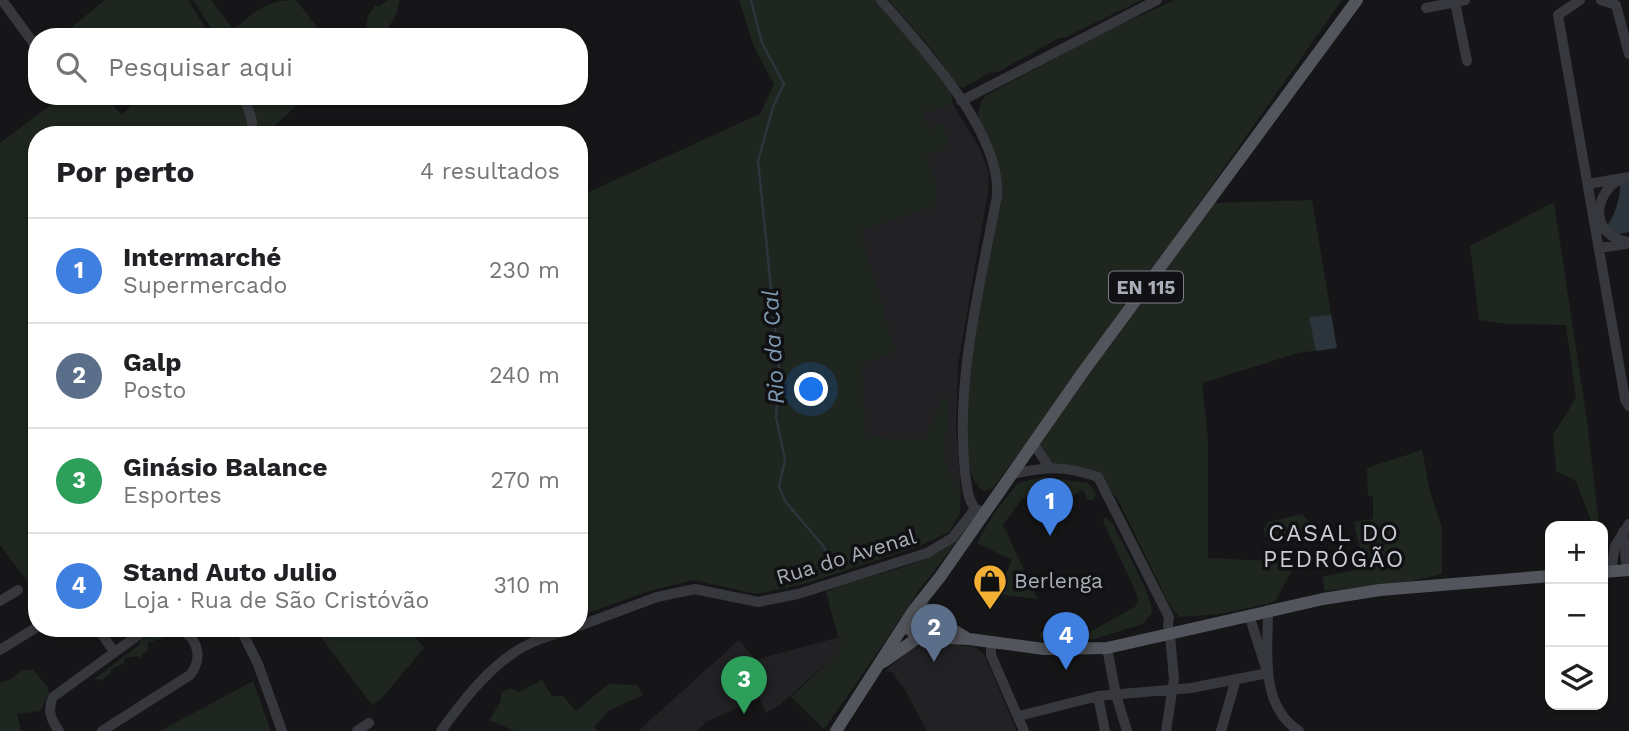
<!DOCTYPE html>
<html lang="pt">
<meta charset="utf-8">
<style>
body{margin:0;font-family:"Work Sans",sans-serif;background:#f6f6f6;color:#202124}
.controls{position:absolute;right:21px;bottom:21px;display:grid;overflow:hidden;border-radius:14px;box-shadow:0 2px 5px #0004}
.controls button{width:63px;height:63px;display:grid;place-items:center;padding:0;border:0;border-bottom:2px solid #e0e0e0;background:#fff;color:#202124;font:35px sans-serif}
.you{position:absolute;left:812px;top:390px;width:24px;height:24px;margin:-18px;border:5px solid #fff;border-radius:50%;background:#1a73e8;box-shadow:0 0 0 10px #1a73e833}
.badge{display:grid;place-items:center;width:46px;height:46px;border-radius:50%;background:#7c3aed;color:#fff;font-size:23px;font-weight:700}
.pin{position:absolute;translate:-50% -58px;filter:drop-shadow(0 2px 4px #0008)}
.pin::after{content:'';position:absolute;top:37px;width:24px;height:21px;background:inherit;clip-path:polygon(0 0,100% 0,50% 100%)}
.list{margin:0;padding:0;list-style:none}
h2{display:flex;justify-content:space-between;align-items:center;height:91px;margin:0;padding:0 28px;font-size:30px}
h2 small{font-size:23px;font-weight:400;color:#757577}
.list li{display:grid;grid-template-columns:46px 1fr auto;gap:21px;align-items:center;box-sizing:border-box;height:105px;padding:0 28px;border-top:2px solid #e0e0e0}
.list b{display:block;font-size:26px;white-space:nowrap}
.list p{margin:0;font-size:23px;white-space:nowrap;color:#757577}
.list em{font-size:23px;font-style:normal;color:#757577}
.icon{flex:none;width:38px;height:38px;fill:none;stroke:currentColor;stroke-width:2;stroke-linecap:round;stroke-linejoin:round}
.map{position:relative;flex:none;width:1629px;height:731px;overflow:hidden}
.search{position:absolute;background:#fff;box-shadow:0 2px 5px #0004;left:28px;top:28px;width:560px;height:77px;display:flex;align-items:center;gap:18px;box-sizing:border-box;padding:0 24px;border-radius:28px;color:#757577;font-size:26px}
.panel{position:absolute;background:#fff;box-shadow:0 2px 5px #0004;left:28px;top:126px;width:560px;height:511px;border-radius:28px}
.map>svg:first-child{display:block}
.built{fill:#222225}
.green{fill:#1e261f}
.water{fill:#2c353c}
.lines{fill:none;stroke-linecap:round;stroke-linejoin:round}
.stream{stroke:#2c353c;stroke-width:2.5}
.minor{stroke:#37383d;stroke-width:10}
.major{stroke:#53555c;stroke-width:12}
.labels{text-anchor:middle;stroke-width:7;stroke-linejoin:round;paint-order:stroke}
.shield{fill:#111113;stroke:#7b7e86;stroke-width:2}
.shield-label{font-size:19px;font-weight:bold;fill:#a8adb8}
.street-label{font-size:21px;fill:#a8adb8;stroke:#111113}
.poi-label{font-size:21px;fill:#a8adb8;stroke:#111113;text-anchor:start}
.water-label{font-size:23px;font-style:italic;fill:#7f9bb3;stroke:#111113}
.neighbourhood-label{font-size:23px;letter-spacing:2px;fill:#c9ccd4;stroke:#111113}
</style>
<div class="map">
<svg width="1629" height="731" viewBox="0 0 1629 731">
<rect width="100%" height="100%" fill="#161618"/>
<!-- built -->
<path class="built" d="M953,104L980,149L989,173L988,192L958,365L956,428L961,491L948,474L849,447L852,116L901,117Z
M843,636L838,653L781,704L766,713L759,698L706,722L697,731H638L739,640L756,660Z
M934,643L975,647L984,654L1017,731H927L905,690L892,672L885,671L908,651L923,644Z"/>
<!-- green -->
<path class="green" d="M105,0H188L211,37H106L100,29L98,37H63L62,35Z
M193,0H211L233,29C257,12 264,0 296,0L320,31L313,37H217Z
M388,0H400L396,15L382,37H364L368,15L376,5L378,7Z
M739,0H879L951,87L953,104L922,113L928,129L943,124L949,147L926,156L936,178V206L860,230L896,353L861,363L866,437L925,439L944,397L948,398L945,460L948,474L961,491L960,513L949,532L920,546L807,583L757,594L693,580L649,591L579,616V194L591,191L760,114L774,84L754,47Z
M889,0H1142L1066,37L1059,38L998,72L989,73L963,88L957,85L932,50Z
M1175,0H1342L1089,360L992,489L984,491C946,469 978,319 985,280C989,257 993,235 996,212C998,204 1001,193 1000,186C996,156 965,123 985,96L1106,31Z
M63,96H104L122,115L140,96H240L246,119L251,121L244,96H316L296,106L272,128L277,135H37V594L0,545V143Z
M1312,200L1337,348L1298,353L1202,383L1208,440V558L1296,562L1275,602L1220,614L1180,617L1174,612L1168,602L1117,498L1098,477L1049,467L1036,444L1211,203Z
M1554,202L1588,428L1599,526H1593L1576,481L1556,471L1553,435L1576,398L1566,325L1506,324L1479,320L1470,246Z
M1422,450L1430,492L1442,528V574L1407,582L1325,591L1322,577L1359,569L1361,554L1354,522L1373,519V497L1368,496L1367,468Z
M1043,477L1088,483L1097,494L1093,500H1088L1083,490L1069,498L1065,492L1057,496L1049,479L1035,485L1038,491L1022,499L1003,525L1038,599L996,594L1012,560L977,543L994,513L1018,483Z
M1302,514L1311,523L1307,534L1277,541L1266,537L1264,529L1268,522Z
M1106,517L1113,524C1122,544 1152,593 1152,613L1143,624L1094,639L1040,638V633L1054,627L1059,633L1086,634L1135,607L1138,601L1136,592L1104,524L1103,519Z
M971,519L974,520L920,589L865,671L824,729L791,697L838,653L843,636L838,637L826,592C862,575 925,568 954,541C961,535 966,526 971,519Z
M314,628H409L424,648L381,699L372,705Z
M162,631L163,638L148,643V649L139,659L138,656L125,658L124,663L111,669V673L100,682V679L93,680L139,645L141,639Z
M23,670H33L47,686L49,693L40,711L17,714L21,731H0V683L9,680Z
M542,680L552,696H563L576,711L608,684L637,685L643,695L608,711L595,726L597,731H515L489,720L501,701V693L510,688L519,692Z
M253,681L271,731H160Z"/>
<!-- water -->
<path class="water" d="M1629,177V232L1611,236L1605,229C1616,214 1621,197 1620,179Z
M1331,315L1337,348L1316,351L1309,317Z"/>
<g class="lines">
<!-- stream -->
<path class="stream" d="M751,0L762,43L784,84L773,107L758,161L779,366L776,417L785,460L779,486L785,501L824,547L834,570"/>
<!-- minor -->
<path class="minor" d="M2,0L37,48
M881,0C921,46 1002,132 997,196C980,286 955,380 965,473C967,485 967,498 975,509
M1580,0L1558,15L1625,399L1629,406
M1601,0L1616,5L1629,54
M1455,2L1467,61
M1426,8L1465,0
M244,96L252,121V135
M961,101L1157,0
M1620,179C1591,196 1591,237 1629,242
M1588,184L1629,177
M1599,248L1626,244
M1033,443L1049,467
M1011,474C1047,467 1063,465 1098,477L1169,617L1168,626
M1623,532L1627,570
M1611,571L1615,546L1629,524
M0,601L18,590
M1268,610C1268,652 1259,705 1299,731
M1249,615L1266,668
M579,626L657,597L695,589L758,602L798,594L927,553L952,538L975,509L979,510
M98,628L114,652
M240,628L258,664L282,731
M991,643V655L1024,731
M1107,648L1116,695L1127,731
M0,650L37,627
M1098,696L1105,731
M1019,716L1098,696L1191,688L1268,673
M59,731C51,720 47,710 53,697L141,633L152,628
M102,731L190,675C203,658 199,639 179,628
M357,731L369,723
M441,731C464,699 494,660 531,643C544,637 559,633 573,628
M1166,731L1174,679L1170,635
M1221,731L1236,679"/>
<!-- major -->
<path class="major" d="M1603,572L1629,570
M913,611L940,577L1083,372L1357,0
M907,620L909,629L919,637L969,639L1044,649L1107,648L1323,599L1380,590L1550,576
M883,662L919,637
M836,731L913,611L921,608L929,610L943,624L965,637"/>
</g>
<!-- icons -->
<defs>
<g id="shop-pin" transform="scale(1.75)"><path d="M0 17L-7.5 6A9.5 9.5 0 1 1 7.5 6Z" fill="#f2b134" stroke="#111113"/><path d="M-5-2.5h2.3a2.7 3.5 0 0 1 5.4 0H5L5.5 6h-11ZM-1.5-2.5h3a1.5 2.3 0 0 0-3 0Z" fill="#111"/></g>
</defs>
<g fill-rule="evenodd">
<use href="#shop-pin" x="990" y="581"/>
</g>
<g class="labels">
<!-- shield labels -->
<rect class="shield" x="1109" y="271.5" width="74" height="31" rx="5"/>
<g class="shield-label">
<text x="1146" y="294">EN 115</text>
</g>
<!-- street labels -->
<g class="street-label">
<text transform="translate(846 557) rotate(-17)" y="7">Rua do Avenal</text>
</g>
<!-- poi labels -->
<g class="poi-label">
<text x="1014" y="588">Berlenga</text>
</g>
<!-- water labels -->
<g class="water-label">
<text transform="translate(773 347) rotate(-93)" y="8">Rio da Cal</text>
</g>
<!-- neighbourhood labels -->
<g class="neighbourhood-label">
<text x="1334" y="541">CASAL DO<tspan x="1334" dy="26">PEDRÓGÃO</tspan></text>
</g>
</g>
</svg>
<div class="controls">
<button>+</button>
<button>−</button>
<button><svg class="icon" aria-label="layers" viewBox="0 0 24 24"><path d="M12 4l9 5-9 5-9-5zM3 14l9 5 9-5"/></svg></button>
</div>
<div class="you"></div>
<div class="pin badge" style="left:1050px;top:536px;background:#3f7fe0">1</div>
<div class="pin badge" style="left:934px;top:662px;background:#5c6f8a">2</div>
<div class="pin badge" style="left:744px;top:714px;background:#2e9e5b">3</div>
<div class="pin badge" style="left:1066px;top:670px;background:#3f7fe0">4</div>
<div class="search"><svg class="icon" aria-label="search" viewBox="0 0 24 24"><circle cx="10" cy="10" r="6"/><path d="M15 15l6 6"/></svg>Pesquisar aqui</div>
<section class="panel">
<h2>Por perto<small>4 resultados</small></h2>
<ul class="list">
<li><span class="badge" style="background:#3f7fe0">1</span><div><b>Intermarché</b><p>Supermercado</p></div><em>230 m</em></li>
<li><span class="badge" style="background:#5c6f8a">2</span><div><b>Galp</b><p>Posto</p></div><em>240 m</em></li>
<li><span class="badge" style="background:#2e9e5b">3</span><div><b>Ginásio Balance</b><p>Esportes</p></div><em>270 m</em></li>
<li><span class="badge" style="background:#3f7fe0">4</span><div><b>Stand Auto Julio</b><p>Loja · Rua de São Cristóvão</p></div><em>310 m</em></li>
</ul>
</section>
</div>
